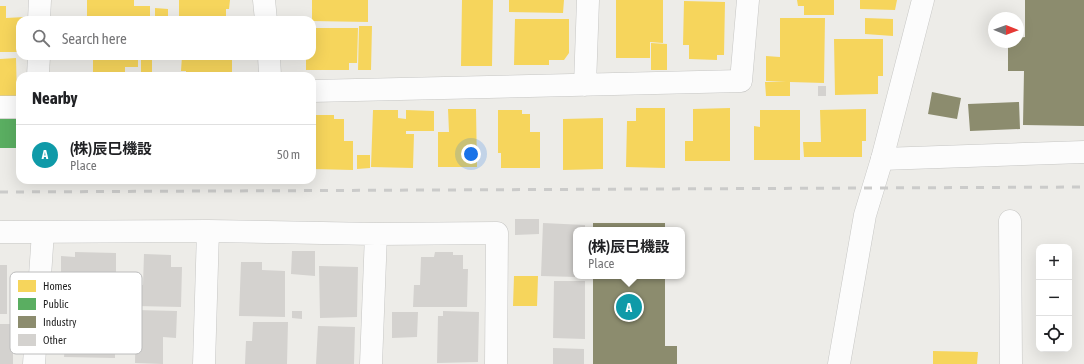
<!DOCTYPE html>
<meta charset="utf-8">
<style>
body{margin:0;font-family:"Asap Condensed","Noto Sans JP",sans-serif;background:#f6f6f6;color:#202124}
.controls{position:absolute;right:12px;bottom:12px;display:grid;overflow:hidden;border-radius:8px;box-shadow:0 4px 16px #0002}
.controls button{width:36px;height:36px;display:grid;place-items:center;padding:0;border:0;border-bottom:1px solid #e0e0e0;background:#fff;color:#202124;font:20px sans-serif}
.compass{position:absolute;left:988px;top:12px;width:36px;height:36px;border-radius:50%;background:#fff;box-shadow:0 4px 16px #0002;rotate:91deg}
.you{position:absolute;left:471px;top:154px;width:14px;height:14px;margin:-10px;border:3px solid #fff;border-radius:50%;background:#1a73e8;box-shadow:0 0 0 6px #1a73e833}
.badge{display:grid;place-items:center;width:26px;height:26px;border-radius:50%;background:#d93025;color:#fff;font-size:13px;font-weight:700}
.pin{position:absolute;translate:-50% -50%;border:2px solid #fff;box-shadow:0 1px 4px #0006}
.popup{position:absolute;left:573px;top:227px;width:112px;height:52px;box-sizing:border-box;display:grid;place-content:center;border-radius:8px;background:#fff;filter:drop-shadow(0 1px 3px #0005);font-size:13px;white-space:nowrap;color:#757577}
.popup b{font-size:15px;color:#202124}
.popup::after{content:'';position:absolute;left:50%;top:100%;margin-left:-8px;border:8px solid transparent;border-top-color:#fff}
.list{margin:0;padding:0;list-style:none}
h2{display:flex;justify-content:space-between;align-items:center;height:52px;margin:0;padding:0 16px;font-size:17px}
h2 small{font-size:13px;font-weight:400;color:#757577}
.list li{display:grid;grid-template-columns:26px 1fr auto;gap:12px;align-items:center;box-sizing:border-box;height:60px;padding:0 16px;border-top:1px solid #e0e0e0}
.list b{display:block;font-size:15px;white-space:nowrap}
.list p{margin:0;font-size:13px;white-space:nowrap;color:#757577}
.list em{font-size:13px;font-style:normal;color:#757577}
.icon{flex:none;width:22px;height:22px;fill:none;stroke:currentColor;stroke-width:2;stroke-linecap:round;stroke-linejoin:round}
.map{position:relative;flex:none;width:1084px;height:364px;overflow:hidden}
.search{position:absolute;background:#fff;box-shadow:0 4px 16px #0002;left:16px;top:16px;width:300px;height:44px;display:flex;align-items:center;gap:10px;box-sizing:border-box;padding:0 14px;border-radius:12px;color:#757577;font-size:15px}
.panel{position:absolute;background:#fff;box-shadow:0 4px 16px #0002;left:16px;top:72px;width:300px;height:112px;border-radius:12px}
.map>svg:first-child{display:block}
.homes{fill:#f6d55c}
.public{fill:#5aae61}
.industry{fill:#8c8c6e}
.building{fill:#d4d2cf}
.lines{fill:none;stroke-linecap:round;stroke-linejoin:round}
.minor-casing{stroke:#c6c6c4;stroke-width:23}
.tertiary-casing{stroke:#c6c6c4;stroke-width:23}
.minor{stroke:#fcfcfc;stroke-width:22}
.tertiary{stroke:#fcfcfc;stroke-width:22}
.rail{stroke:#cbcbca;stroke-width:3;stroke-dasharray:8 8;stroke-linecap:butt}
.key{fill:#fff;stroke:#bcbcbc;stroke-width:1}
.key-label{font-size:11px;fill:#1f1f1f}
</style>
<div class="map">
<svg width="1084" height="364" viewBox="0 0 1084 364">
<rect width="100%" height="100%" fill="#edece8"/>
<!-- homes -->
<path class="homes" d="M87,0H134V6H150V20H87Z
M179,0H230L229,9H226V16H219V20H179Z
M312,0H368V22L312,21Z
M462,0H493L492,66H461Z
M509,0H564L563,13L509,12Z
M616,0H663V43L650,42V58H616Z
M797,0H834V15H804V6H798Z
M860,0H897L895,10L860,9Z
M684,1L725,2L724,55H717V60L689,59V45H683Z
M0,6H6V18L25,17V20H20V52H0Z
M155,8L168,9V18H155Z
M780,18H825L824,83L790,82V96H766L765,82H786L766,81V56L780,57Z
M865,18L893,19V36L865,34Z
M515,19H569V53L564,60H549V65H514Z
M359,26H372L371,70H358Z
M312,28H358L357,63H349V70H306V56H312Z
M834,39H883V76H878V94L835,95Z
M651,43L667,44V70H651Z
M93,56H138V67H125V76H100L101,73L93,72Z
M141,56H152V76H141Z
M182,56H232V76H186V71H181Z
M16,58L17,102H0V59Z
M636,108H665V168L626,167L627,121H636Z
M730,108V161H685V141H693V109Z
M448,109H476L477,167H438V132H449Z
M866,109V141H862V157H804L803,142H821L820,110Z
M373,110H398V118L406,119V110L434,111V131H406V134H414L413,168L371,167Z
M498,110H522V114H530V132H540V168H501V153H498Z
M760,110H800V160H754V126L760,127Z
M312,115H334V119H344V141H353V170L312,169Z
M603,118V169L563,170V119Z
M357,155H370V168L357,169Z
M514,276H538L537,306H513Z
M933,351L978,352L977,364H933Z"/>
<!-- public -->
<path class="public" d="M0,119H18V148H0Z"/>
<!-- industry -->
<path class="industry" d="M1025,0H1084V126L1023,125L1024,71H1008V42H1018V38L1025,37Z
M932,92L961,98L957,119L928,114Z
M1019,102L1020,129L970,131L968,104Z
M593,223H665V230H593Z
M593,276H665V346H677V364H593Z"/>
<!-- building -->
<path class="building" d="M818,86H826V96H818Z
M515,219H539V234L515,235Z
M543,223L585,225V230H576V277L541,276Z
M292,251H315V276L291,274Z
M75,252L116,253V305L71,304L72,272H61V256L75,257Z
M435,252H453V255H463V269H468L467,307H413L414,285H420L421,257H434Z
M144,254L171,255V267H182L181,307L136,306L137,285H143Z
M241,262H262V270L285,271V317L239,316Z
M0,265H7V314H0Z
M319,266L358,267L357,317L320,318Z
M554,281H585V339L553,338Z
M73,309L115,310V358L64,357L65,344H72Z
M136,310L177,311L176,338L163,337V364L135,363Z
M292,311H302V319L292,318Z
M443,311L479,312L478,362L437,363L438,316H443Z
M392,312H418L417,337L392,338Z
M253,322H288L287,364H245L246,341H252Z
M0,324H13V364H0Z
M318,326L355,327L354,364H316Z
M553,348L584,349V364H553Z"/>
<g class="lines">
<!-- minor casing -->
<g class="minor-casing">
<path id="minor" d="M264,0L266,20
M39,20L40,0
M269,56L270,76
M38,76L39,56
M585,85L588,0
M312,91L741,81L748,0
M0,107H20
M1010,221L1011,364
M208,231L376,234
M0,232L208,231L204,364
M34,364L43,232
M371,364L376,234L497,233L496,364
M839,364L865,215L882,159L1084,152"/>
</g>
<!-- tertiary casing -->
<g class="tertiary-casing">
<path id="tertiary" d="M882,159L923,0"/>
</g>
<!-- minor -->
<use href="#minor" class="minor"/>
<!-- tertiary -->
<use href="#tertiary" class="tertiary"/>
<!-- rail -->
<path class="rail" d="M0,192L1084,187"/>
</g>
<!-- legend -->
<rect x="10" y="272" width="132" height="82" rx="6" class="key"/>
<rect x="18" y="280" width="18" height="12" fill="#f6d55c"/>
<rect x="18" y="298" width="18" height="12" fill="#5aae61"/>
<rect x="18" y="316" width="18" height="12" fill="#8c8c6e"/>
<rect x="18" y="334" width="18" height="12" fill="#d4d2cf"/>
<g class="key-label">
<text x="43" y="290">Homes</text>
<text x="43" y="308">Public</text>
<text x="43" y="326">Industry</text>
<text x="43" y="344">Other</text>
</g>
</svg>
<div class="controls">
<button>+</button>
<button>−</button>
<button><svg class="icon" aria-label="locate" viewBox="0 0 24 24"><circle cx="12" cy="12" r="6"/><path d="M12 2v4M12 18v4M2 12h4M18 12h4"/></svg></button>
</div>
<svg class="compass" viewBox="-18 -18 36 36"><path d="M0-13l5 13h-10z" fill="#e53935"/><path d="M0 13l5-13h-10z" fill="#757577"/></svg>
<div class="you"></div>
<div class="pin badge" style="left:629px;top:307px;background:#0f9aa8">A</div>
<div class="popup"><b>(株)辰巳機設</b>Place</div>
<div class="search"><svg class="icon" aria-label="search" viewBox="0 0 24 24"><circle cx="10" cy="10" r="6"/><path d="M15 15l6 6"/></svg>Search here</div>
<section class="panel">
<h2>Nearby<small></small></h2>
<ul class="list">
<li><span class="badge" style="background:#0f9aa8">A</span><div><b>(株)辰巳機設</b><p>Place</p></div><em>50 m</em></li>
</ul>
</section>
</div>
